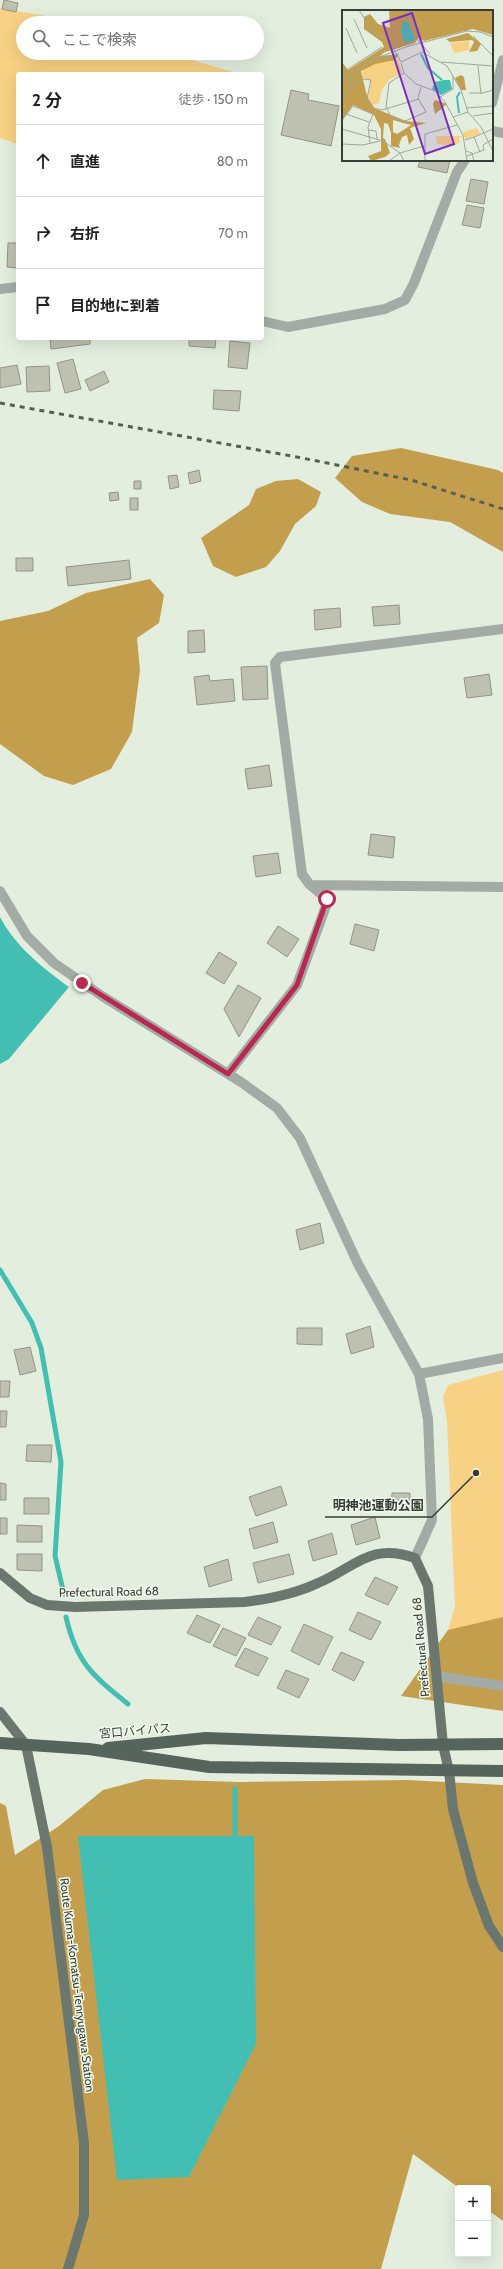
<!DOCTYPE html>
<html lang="ja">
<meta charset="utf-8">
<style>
body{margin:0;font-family:Cabin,"Noto Sans JP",sans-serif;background:#f6f6f6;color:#222}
.controls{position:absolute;right:12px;bottom:12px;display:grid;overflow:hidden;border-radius:4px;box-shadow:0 4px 16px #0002}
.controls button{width:36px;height:36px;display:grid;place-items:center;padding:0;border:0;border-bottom:1px solid #e0e0e0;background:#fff;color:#222;font:20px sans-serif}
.stop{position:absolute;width:12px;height:12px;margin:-9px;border:3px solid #b82851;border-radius:50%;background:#fff}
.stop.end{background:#b82851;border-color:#fff;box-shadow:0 1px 4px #0008}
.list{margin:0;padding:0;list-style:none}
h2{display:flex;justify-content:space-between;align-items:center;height:52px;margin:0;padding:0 16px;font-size:17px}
h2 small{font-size:13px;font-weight:400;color:#767676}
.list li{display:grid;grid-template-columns:26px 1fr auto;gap:12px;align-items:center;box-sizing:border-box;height:72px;padding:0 16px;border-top:1px solid #e0e0e0}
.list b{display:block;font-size:15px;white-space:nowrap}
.list em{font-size:13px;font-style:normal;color:#767676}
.icon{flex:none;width:22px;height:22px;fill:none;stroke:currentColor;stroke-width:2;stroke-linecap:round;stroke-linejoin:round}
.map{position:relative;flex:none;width:503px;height:2269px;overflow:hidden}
.search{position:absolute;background:#fff;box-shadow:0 4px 16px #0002;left:16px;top:16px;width:248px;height:44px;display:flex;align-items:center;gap:10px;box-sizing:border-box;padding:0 14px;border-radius:22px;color:#767676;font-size:15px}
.panel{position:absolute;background:#fff;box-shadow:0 4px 16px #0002;left:16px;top:72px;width:248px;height:268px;border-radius:4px}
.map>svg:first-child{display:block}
.green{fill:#f7d284}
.forest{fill:#c39f4d}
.water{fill:#43beb3}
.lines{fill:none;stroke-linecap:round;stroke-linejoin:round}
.stream{stroke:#43beb3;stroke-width:5}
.building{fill:#bfc1b0;stroke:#939485}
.minor{stroke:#a4aba7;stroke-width:10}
.major{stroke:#6a776f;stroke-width:10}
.highway{stroke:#55645c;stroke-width:12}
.rail{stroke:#585d56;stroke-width:3;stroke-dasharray:5 5;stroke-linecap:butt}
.route{stroke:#b82851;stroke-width:5}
.labels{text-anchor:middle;stroke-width:3;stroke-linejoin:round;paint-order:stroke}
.street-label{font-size:12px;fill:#383c37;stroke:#f1fbec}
.inset-river{fill:none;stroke:#43beb3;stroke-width:2}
.inset-road{fill:none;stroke:#9fa79c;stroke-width:1}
.view{fill:#7b2cbf;fill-opacity:0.15;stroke:#7b2cbf;stroke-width:2}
.inset-edge{fill:none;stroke:#383c37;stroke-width:2}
.leader{fill:none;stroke:#383c37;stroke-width:1.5}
.callout-dot{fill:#383c37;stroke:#f1fbec;stroke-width:1.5}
.callout-label{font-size:13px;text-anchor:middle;font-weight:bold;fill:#383c37;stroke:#f1fbec;stroke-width:3;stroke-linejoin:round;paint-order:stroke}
</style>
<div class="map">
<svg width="503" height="2269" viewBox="0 0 503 2269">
<rect width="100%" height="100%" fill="#e4eedf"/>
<!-- green -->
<path class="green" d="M0,8L86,23H23V53H168L240,74H18V144L0,138Z
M503,1370V1670L435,1648L448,1630L455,1607L447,1422L443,1397L448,1385Z"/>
<!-- forest -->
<path class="forest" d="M401,448L498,470L503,473V552L450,522L390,514L362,502L335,478L352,456Z
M298,479L321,492L316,506L295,524L280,551L266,567L236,577L213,566L201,538L249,505L256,489L276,481Z
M150,579L164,595L159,623L137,638L140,670L132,732L111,769L73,785L44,776L0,744V621L48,611L86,593Z
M503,1617V1711L401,1696L448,1630Z
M145,1779L239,1782L407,1780L503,1785V2221L488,2210V2188H459L413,2154L381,2269H0V1803L6,1806L15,1855L59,1826L103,1790Z"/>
<!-- water -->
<path class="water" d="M0,917C15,946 43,968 69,987L9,1059L0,1064Z
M78,1836H254L256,2044L189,2177L117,2180Z"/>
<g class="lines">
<!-- stream -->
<path class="stream" d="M0,1270L32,1323L41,1348L61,1462L55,1556L64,1594
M66,1617C76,1662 93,1676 128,1704
M235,1789V1836"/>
</g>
<!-- building -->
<path class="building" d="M4,0L18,3L16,12L2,9Z
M291,90L309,94L308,100L339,106L331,146L281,135Z
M420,160H450L447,173L418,167Z
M471,179L488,182L484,204L466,201Z
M467,205L484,208L480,228L462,225Z
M8,243H18L17,268L7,267Z
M50,338H90V344L51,349Z
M189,338H216L215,348L189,346Z
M230,341L250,343L247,369L228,367Z
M73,359L81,389L65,393L57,363Z
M17,365L21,384L0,388V368Z
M49,366L50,391L27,392L26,367Z
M104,371L109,382L90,391L85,380Z
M214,390L241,391L239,411L213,409Z
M199,470L201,481L190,484L188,473Z
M177,475L179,487L170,489L168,476Z
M134,481H141V489H134Z
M118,492L119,500L110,501L109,493Z
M130,498H138V510H130Z
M16,558H33V571H16Z
M129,560L131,579L68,586L66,567Z
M399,605L400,624L374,626L372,607Z
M340,608L341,627L315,630L314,610Z
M204,630L205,652L188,653V631Z
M267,666L268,699L243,700L241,667Z
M489,674L492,695L467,698L464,678Z
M209,675L210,681L233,679L235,701L197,705L194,677Z
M269,765L272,786L248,789L245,769Z
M371,834L395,837L393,858L368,855Z
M278,853L281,873L256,877L253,856Z
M355,924L379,930L374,951L350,944Z
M278,926L299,939L287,957L267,943Z
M219,952L237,963L224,984L206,973Z
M238,985L261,998L239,1037L224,1009Z
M320,1223L324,1243L300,1250L296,1230Z
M370,1326L374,1347L351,1354L346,1334Z
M297,1328H322V1345L297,1344Z
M30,1347L36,1371L20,1375L14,1350Z
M0,1381H10L9,1397H0Z
M0,1411H7L6,1427H0Z
M27,1445H52L51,1462L26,1461Z
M0,1483L6,1484V1500H0Z
M281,1486L287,1505L256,1516L249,1497Z
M392,1493H410V1511L391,1510Z
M24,1498H49V1514H24Z
M375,1517L380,1538L356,1545L351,1525Z
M0,1518H7V1534H0Z
M273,1522L278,1542L254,1549L249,1529Z
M17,1525L42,1526V1542H17Z
M332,1533L337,1554L313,1561L308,1541Z
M17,1554H42V1571L17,1570Z
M289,1554L294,1574L258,1583L253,1563Z
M228,1559L232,1580L209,1587L204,1567Z
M375,1577L398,1587L388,1605L365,1595Z
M358,1612L381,1622L371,1640L349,1630Z
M197,1615L220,1625L210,1643L187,1633Z
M258,1617L281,1627L271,1645L248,1635Z
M304,1624L333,1637L319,1665L291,1651Z
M223,1628L246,1638L236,1656L213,1646Z
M245,1648L268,1658L258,1676L235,1666Z
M341,1652L364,1662L354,1681L332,1670Z
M286,1670L309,1679L299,1698L277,1688Z"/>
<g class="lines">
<!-- minor -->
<path class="minor" d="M492,103L503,60
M492,131L503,133
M0,289L18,287
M262,321L288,327L385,309L405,300L414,283L457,172L465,160
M310,885L503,887
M0,891L27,936L54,963L102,996L241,1082L277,1108L300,1138L358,1264L419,1374L428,1419L432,1520L415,1558
M228,1074L297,985L326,906L327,899L310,885L302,874L275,663L280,657L503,629
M419,1374L503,1358
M436,1676L503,1686"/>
<!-- major -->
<path class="major" d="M0,1573L30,1598L47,1605L75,1607L244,1602C269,1599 295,1594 318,1583C356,1567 370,1542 415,1558L428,1586L443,1745L449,1771L453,1809L473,1883L489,1926L503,1947
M0,1712L26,1745L47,1847L84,2143V2215L68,2269"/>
<!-- highway -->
<path class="highway" d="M0,1743L89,1749L209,1767L503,1771
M108,1748L206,1738L399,1745L503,1744"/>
<!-- rail -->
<path class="rail" d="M0,403L297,457L411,480L503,509"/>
</g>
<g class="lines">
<!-- route -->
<path class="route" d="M82,983L228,1074L297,985L327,899"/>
</g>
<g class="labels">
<!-- street labels -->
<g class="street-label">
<text transform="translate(109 1592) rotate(-1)" y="4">Prefectural Road 68</text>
<text transform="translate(421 1647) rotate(-95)" y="4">Prefectural Road 68</text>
<text transform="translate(135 1731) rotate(-5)" y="4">宮口バイパス</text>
<text transform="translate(77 1985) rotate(83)" y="4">Route Kuma-Komatsu-Tenryugawa Station</text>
</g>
</g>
<!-- overview -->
<g transform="translate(342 10)">
<rect width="151" height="151" fill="#e4eedf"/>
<path d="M127,31L128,40L112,43L108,33ZM56,49L60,63L47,70L40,80L37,93L30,95L26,87L29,70L21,68L20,59L35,50ZM135,118L138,124L123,129L121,122ZM94,126H121L117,128L118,133L106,135L95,134Z" fill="#f7d284"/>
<path d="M47,0H151V25L131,19L82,31L76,28L73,33L43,42L38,46L57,44L53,50L33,54L19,61L25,86L32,98L64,111L84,113L68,118L72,129L67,135L65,125L60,127L57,135L58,138L49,136V123L46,114L42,113L41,128L43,129L48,143L43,147L29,151L26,146L39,141V119L32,105L11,95L0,111V52L6,60L42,37L40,32L22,19V7L28,4L36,14L48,18ZM51,110L61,113L69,115L55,124L51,122ZM126,23L139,34L135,41L127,42L132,32L130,30L108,32L104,29ZM119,65L122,67L124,80H119L113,68ZM93,90L105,94L93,104L91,94Z" fill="#c39f4d" fill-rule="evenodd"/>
<path d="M65,11L73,30L63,33L59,21L61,12ZM102,70H108L110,79L99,85L90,79L93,72Z" fill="#43beb3"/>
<path class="inset-river" d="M79,44L86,58L100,70M117,103L115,87L118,82"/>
<path class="inset-road" d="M17,0L31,22L48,32L59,52L80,42L105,56L119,80L126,102L139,117L151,141M67,0L66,8L75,29L88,44M12,9L25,38M4,18L15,43M131,26L151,46M41,48L56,46M99,52L151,56M59,53L62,63L74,74L93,81L103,92L121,125L125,151M136,56L139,84M62,63L47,73L44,97L49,107L63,111L84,102L76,88L79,77M0,67L6,59L40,37M0,72L29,50L67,36L125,21L138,22L151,27M10,74L9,68L17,59M127,83H141L151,80M98,87L111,79V66M2,89L9,75L23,69L29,70L25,88L32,98L40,100L77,89M124,98L151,96M4,104L27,112M131,106L151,103M111,107L126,102M0,110L11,96L31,104L26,117L28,133M0,119L41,131L58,143L62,151M26,120L34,121L35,129M132,127L151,119M123,130L132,127L138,142M0,134L21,135L38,131M124,141L130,143L132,151M125,146L142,140L141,135L151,129M47,151L58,143L82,136M83,151V124L115,115"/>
<path class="view" d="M70,3L112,134L83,144L41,13Z"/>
<rect width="151" height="151" class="inset-edge"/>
</g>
<!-- callouts -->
<path class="leader" d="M476 1473L432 1517H325"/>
<circle class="callout-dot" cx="476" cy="1473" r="4"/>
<g class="callout-label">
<text x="378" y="1510">明神池運動公園</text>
</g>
</svg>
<div class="controls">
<button>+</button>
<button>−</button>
</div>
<div class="stop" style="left:327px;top:899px"></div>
<div class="stop end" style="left:82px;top:983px"></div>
<div class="search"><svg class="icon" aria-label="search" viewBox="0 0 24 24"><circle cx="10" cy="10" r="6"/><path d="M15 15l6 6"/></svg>ここで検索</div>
<section class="panel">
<h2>2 分<small>徒歩 · 150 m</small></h2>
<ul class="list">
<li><svg class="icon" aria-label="ahead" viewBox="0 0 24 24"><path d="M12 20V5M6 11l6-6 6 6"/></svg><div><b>直進</b></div><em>80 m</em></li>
<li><svg class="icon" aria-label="right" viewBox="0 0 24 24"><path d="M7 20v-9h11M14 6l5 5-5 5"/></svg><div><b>右折</b></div><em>70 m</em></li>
<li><svg class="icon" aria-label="arrive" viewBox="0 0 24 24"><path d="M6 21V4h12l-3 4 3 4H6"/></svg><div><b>目的地に到着</b></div></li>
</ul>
</section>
</div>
